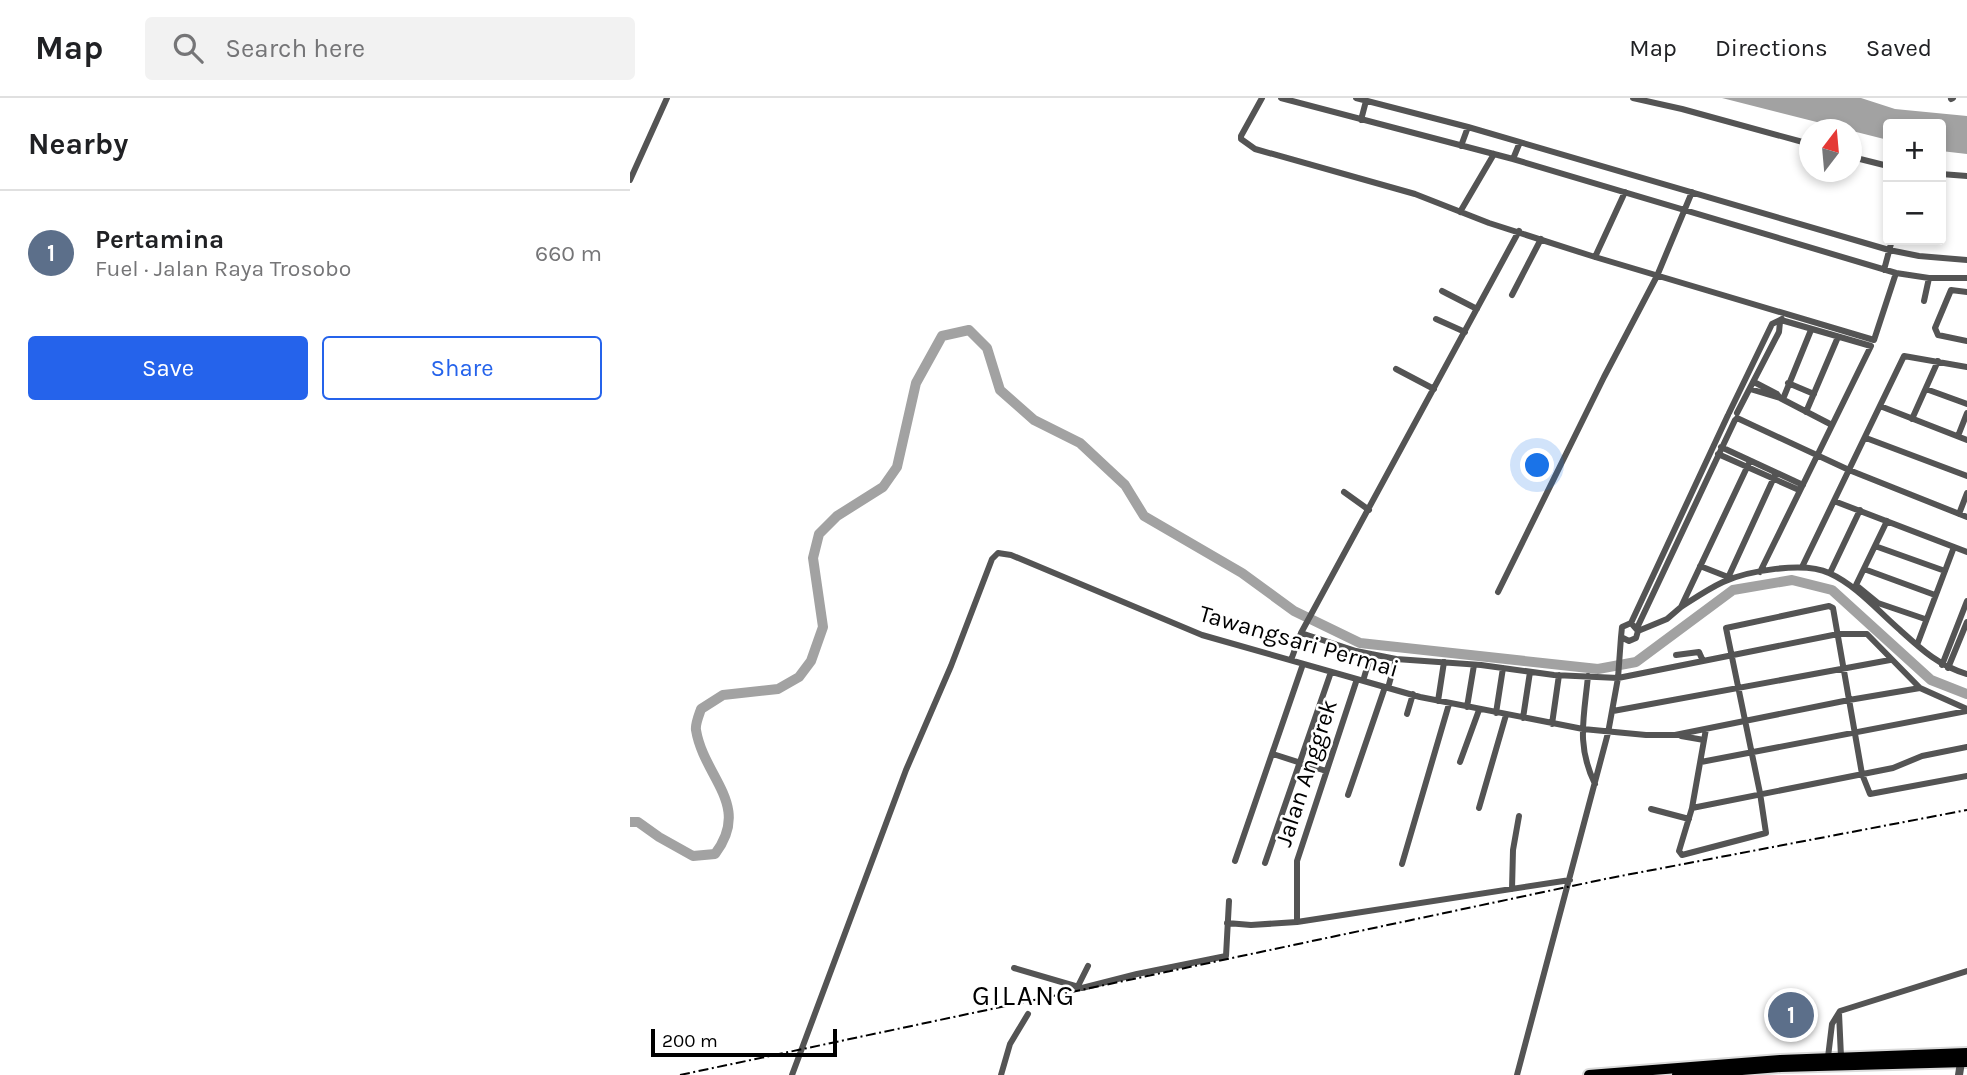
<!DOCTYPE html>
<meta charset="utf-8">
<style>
body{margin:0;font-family:Karla,sans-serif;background:#f2f2f2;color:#202124}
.controls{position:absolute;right:21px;top:21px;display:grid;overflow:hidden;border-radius:7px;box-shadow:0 4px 10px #0003}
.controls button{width:63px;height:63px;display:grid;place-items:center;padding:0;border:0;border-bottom:2px solid #e0e0e0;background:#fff;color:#202124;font:35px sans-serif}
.compass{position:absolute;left:1169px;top:21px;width:63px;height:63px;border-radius:50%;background:#fff;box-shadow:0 4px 10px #0003;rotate:16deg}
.scale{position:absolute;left:21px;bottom:18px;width:186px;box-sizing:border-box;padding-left:7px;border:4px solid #000;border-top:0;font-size:19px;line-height:24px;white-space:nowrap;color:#000;-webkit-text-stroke:5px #fff;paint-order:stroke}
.you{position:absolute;left:908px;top:368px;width:24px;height:24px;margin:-18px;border:5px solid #fff;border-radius:50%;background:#1a73e8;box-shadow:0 0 0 10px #1a73e833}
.badge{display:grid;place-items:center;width:46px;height:46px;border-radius:50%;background:#2563eb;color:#fff;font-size:23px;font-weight:700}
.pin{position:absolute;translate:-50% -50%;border:4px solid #fff;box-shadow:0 2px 7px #0006}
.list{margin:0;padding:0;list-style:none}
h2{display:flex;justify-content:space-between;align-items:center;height:91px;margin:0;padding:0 28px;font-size:30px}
h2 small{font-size:23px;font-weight:400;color:#757577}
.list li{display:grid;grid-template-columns:46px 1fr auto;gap:21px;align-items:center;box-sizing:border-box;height:126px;padding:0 28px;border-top:2px solid #e0e0e0}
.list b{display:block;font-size:26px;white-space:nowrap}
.list p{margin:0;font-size:23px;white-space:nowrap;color:#757577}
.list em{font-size:23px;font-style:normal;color:#757577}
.actions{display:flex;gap:14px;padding:21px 28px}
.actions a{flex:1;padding:16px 0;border:2px solid #2563eb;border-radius:7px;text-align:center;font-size:24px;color:#2563eb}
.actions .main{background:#2563eb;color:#fff}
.icon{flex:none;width:38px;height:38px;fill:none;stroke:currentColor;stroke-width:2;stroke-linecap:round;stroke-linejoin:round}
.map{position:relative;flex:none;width:1337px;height:977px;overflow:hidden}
header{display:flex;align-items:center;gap:42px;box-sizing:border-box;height:98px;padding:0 35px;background:#fff;border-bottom:2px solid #e0e0e0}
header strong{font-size:33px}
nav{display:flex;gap:38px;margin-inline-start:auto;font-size:24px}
.search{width:490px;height:63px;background:#f2f2f2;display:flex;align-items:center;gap:18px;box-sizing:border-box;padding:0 24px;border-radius:7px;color:#757577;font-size:26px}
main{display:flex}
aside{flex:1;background:#fff}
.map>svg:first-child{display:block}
.water{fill:#a2a2a2}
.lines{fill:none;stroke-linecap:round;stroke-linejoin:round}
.river{stroke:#a2a2a2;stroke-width:10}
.trunk-casing{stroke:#dbdbdb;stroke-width:14}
.minor{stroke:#545454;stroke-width:6}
.tertiary{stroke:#545454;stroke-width:8}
.trunk{stroke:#000;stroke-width:10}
.rail{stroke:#000;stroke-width:2;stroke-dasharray:10 3.5 2 3.5;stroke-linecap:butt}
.labels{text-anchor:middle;stroke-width:5;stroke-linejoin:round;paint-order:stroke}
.street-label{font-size:24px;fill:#000;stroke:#fff}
.quarter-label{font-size:28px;letter-spacing:2px;fill:#000;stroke:#fff}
</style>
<header>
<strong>Map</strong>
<div class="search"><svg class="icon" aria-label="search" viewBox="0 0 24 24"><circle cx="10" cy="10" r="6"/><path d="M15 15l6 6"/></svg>Search here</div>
<nav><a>Map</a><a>Directions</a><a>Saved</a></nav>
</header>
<main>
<aside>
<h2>Nearby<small></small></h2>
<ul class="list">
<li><span class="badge" style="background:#5c6f8a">1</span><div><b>Pertamina</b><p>Fuel · Jalan Raya Trosobo</p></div><em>660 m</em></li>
</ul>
<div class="actions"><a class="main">Save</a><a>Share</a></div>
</aside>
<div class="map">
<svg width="1337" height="977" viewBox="0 0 1337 977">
<rect width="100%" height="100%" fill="#fff"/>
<!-- water -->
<path class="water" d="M1092,0H1231L1265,11L1337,18V56L1311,53V26H1258V42Z"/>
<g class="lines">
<!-- river -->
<path class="river" d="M0,724H8L29,739L63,758L85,756C122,707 74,680 66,632C65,626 69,617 71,611L93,597L148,591L169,579L181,563L193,529L183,460L189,436L207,418L253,389L267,369L286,285L312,238L339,232L357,250L370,292L404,322L450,345L495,387L514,418L612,475L664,513L730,545L968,571L1006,564L1103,492L1162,482L1202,492L1301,582L1337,596"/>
<!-- trunk casing -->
<g class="trunk-casing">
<path id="trunk" d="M959,977L1150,962L1337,955
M1047,977L1151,969L1337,964"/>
</g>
<!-- minor -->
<path class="minor" d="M632,0L611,38V41L625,51L785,96L859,125L965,159L1244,242L1266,175
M651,0L883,61L1266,175L1299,180H1337
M726,0L838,29L1259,152L1289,158L1337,162
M1003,0L1052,11L1180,46
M1321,1L1323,0
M731,22L736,3
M831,48L838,29
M1222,59L1258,68
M883,61L890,44
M1311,76L1337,78
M0,82L37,0
M830,114L864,56
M965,159L995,94
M1254,172L1262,142
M812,193L847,211
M1337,194L1321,192L1305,230L1308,237L1337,243
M882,197L911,141
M1294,203L1299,180
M806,221L835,234
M766,271L804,291
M1124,284L1147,296L1150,300L1202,327
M1158,285L1184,296
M1120,291L1150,300
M1296,291L1337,306
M1153,301L1181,232
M1250,308L1337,342
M1176,314L1208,239
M1099,315L1142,226L1152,221
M1107,315L1149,234L1150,224
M1107,320L1219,372L1337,419
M1282,321L1308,263
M1328,338L1337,315
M1236,340L1337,378
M1091,349L1173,387
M1088,356L1169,392
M714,394L739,412
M1204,403L1337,454
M1329,416L1337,395
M1257,423L1226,487L1248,505L1295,521
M1245,448L1315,473
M1070,468L1098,479
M1172,469L1274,258L1337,269
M1234,471L1305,497
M1130,474L1241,248L1151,222
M1200,475L1230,412
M1097,482L1146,375
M868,494L974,279L1027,178L1062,94
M1051,509C1065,500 1078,491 1093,484C1117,473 1174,463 1199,475C1226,487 1248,513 1270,532C1291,551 1309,568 1337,576
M1001,525L1008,533L1006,540L999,543L991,539L992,529L1001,525L1098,317
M1007,530L1105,322
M1008,533L1037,521L1051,509L1120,363
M671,535L889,133
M1287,547L1324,449
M1046,557L1069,554L1073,563
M661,562L671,535L726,553L766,561L851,567L924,577L988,580L1208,536H1237L1290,590
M1312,567L1337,503
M1318,570L1337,524
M958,578C954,620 946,647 965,686
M733,583L741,556
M758,590L766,561
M808,603L814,564
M837,609L844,567
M983,613L1260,562
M866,615L873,570
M777,616L783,596
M893,620L900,574
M922,626L929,577
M1076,631L1062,710L1049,753L1052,757L1136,735L1130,695L1096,530L1199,508L1203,510L1232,676L1240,696L1337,678
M1051,638L1074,642
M643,656L696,673
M830,664L849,612
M1071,664L1337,613
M718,697L755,589
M849,710L876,617
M1062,710L1263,670L1292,658L1337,649
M1021,711L1059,721
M605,763L673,566
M635,765L701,574
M772,766L819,606
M882,791L883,752L889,718
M667,824V763L727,581
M597,825L621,827L667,824L940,782
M384,870L452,890L507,876L596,858L599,803
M447,890L458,868
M1209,915L1211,959
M1198,959L1202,926L1210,913L1337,873
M162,977L276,672L321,568L362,461L368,455L381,457L572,537L790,599L953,631L1016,637H1045L1219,602L1290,590L1337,611
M371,977L380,946L398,916
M887,977L978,635L988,580L991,539"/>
<!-- tertiary -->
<path class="tertiary" d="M1329,977L1331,964"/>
<!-- trunk -->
<use href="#trunk" class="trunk"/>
<!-- rail -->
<path class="rail" d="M50,977L975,781L1337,712"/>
</g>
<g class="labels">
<!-- street labels -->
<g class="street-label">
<text transform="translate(669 543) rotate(16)" y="8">Tawangsari Permai</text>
<text transform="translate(676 675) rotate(-72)" y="8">Jalan Anggrek</text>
</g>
<!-- quarter labels -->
<g class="quarter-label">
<text x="394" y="907">GILANG</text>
</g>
</g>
</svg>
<div class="controls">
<button>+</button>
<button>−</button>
</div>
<svg class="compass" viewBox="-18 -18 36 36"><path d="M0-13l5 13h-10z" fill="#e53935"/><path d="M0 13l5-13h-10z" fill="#757577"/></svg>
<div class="scale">200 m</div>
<div class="you"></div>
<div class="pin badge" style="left:1161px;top:917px;background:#5c6f8a">1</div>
</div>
</main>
